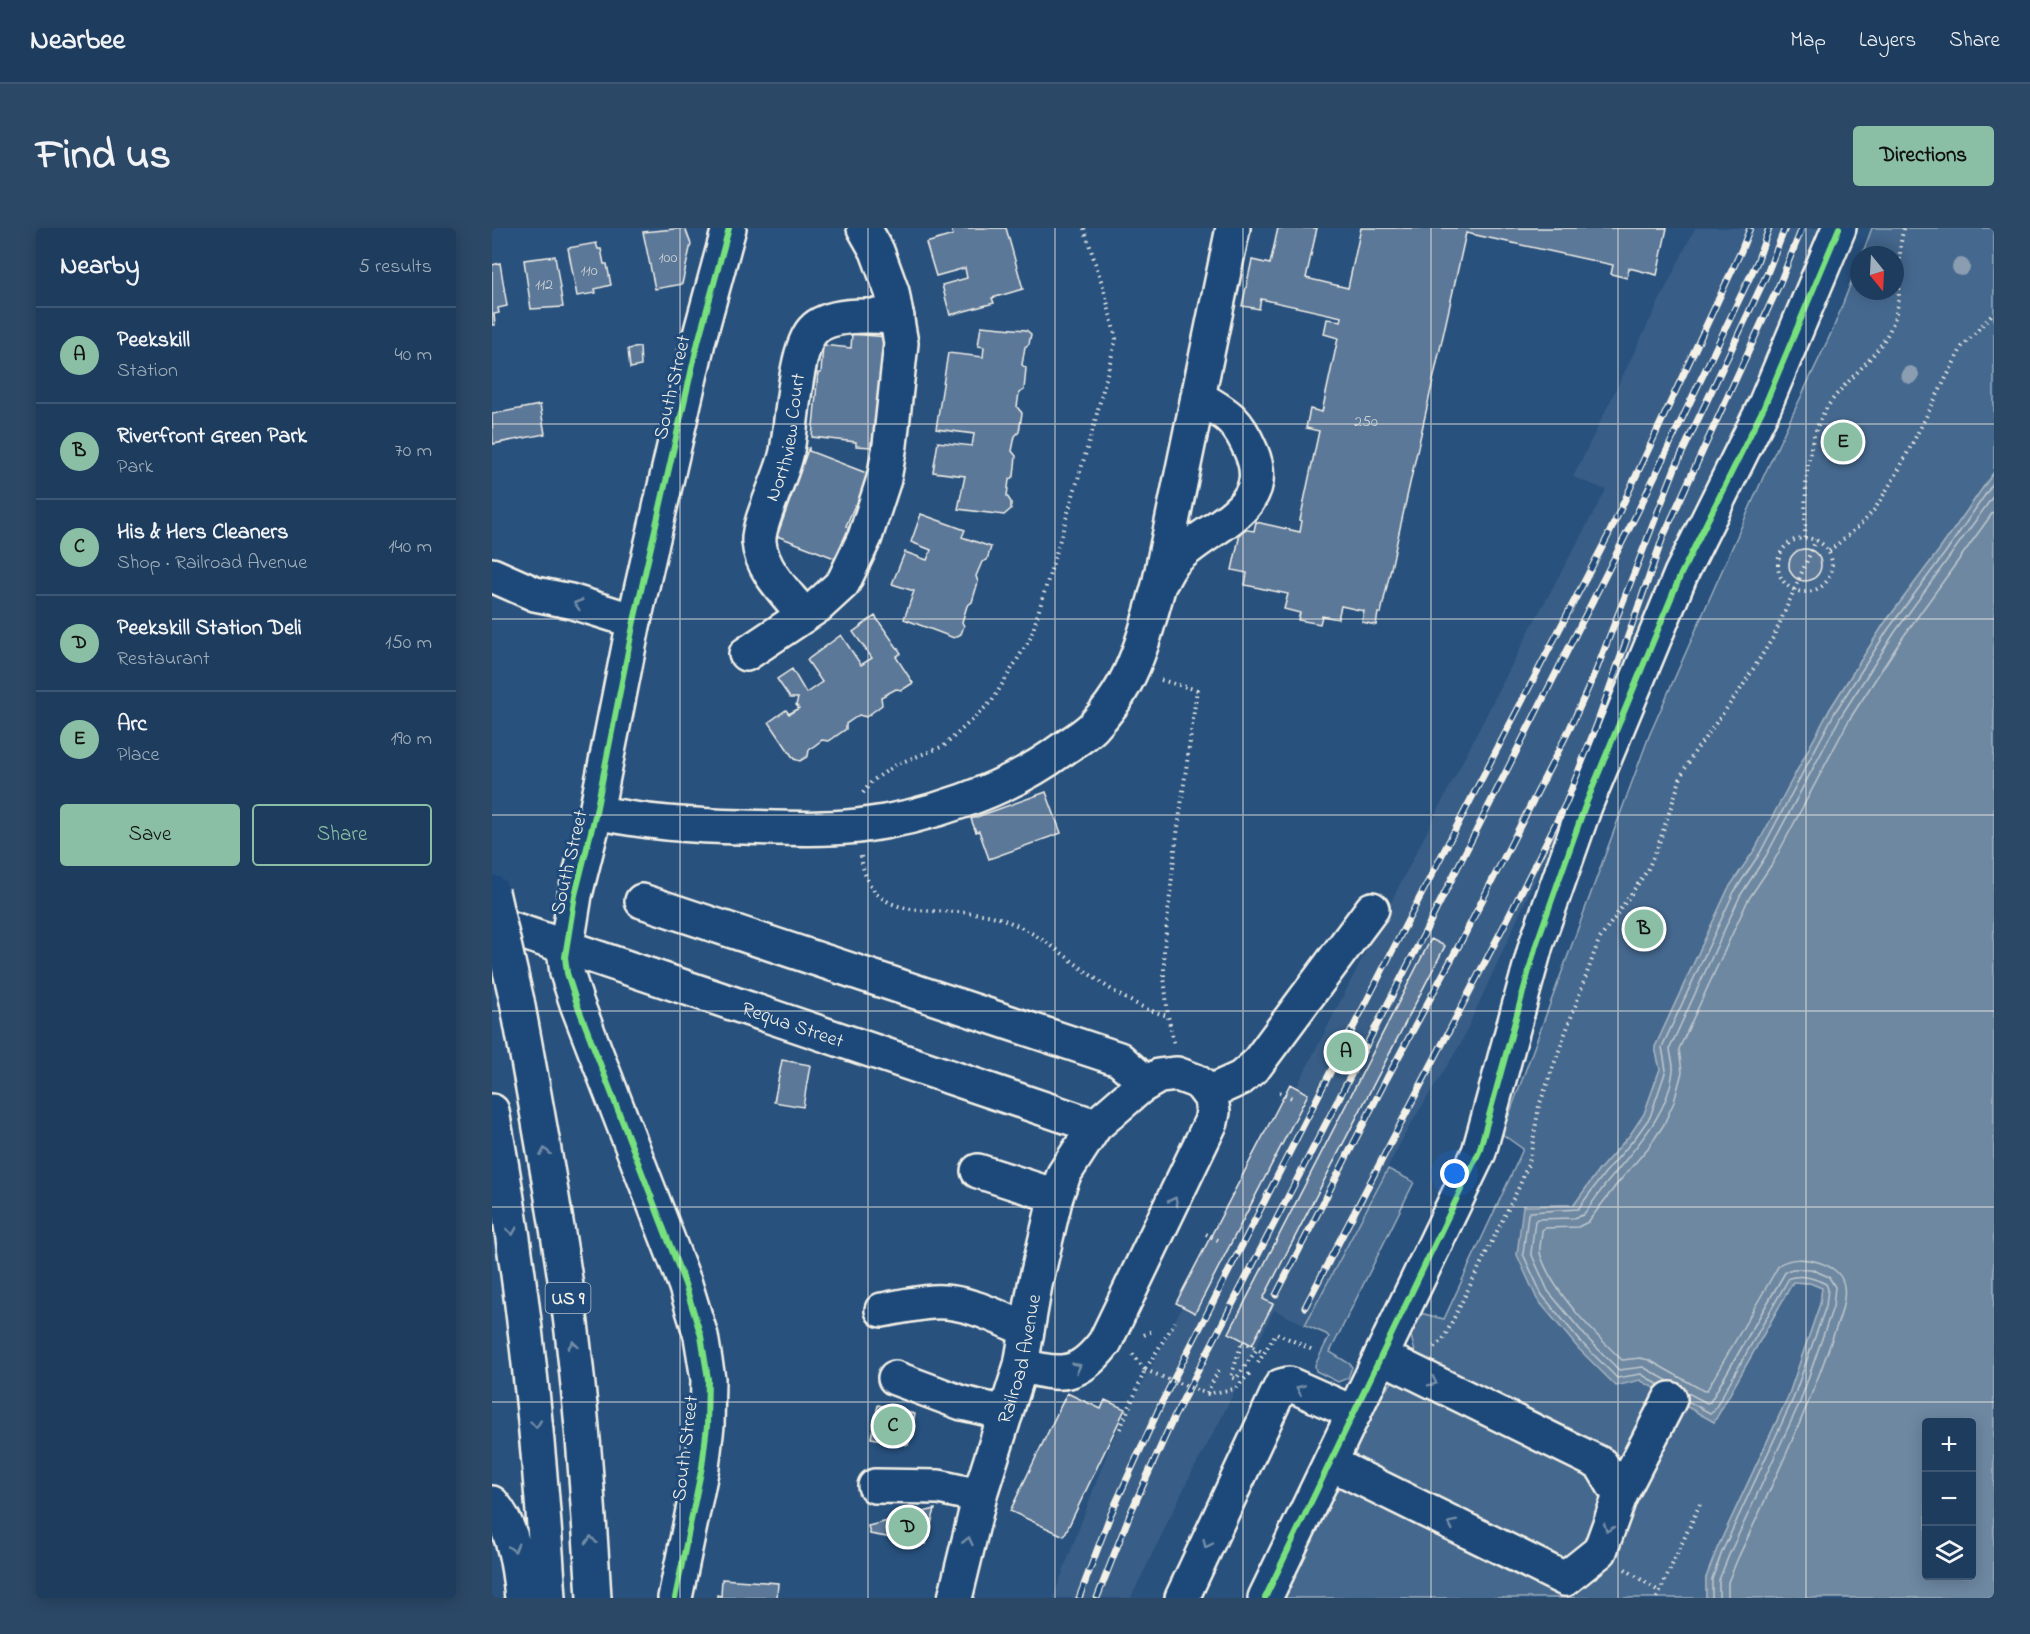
<!DOCTYPE html>
<meta charset="utf-8">
<style>
body{margin:0;font-family:"Indie Flower",sans-serif;background:#2b4867;color:#f1f3f6}
.controls{position:absolute;right:18px;bottom:18px;display:grid;overflow:hidden;border-radius:6px;box-shadow:0 3px 15px #0003}
.controls button{width:54px;height:54px;display:grid;place-items:center;padding:0;border:0;border-bottom:2px solid #3c5673;background:#1e3d5e;color:#f1f3f6;font:30px sans-serif}
.compass{position:absolute;left:1358px;top:18px;width:54px;height:54px;border-radius:50%;background:#1e3d5e;box-shadow:0 3px 15px #0003;rotate:162deg}
.you{position:absolute;left:963px;top:946px;width:21px;height:21px;margin:-15px;border:4px solid #fff;border-radius:50%;background:#1a73e8;box-shadow:0 0 0 9px #1a73e833}
.badge{display:grid;place-items:center;width:39px;height:39px;border-radius:50%;background:#8abfa5;color:#111;font-size:20px;font-weight:700}
.pin{position:absolute;translate:-50% -50%;border:3px solid #fff;box-shadow:0 2px 6px #0006}
.list{margin:0;padding:0;list-style:none}
h2{display:flex;justify-content:space-between;align-items:center;height:78px;margin:0;padding:0 24px;font-size:26px}
h2 small{font-size:20px;font-weight:400;color:#a1aebc}
.list li{display:grid;grid-template-columns:39px 1fr auto;gap:18px;align-items:center;box-sizing:border-box;height:96px;padding:0 24px;border-top:2px solid #3c5673}
.list b{display:block;font-size:22px;white-space:nowrap}
.list p{margin:0;font-size:20px;white-space:nowrap;color:#a1aebc}
.list em{font-size:20px;font-style:normal;color:#a1aebc}
.actions{display:flex;gap:12px;padding:18px 24px}
.actions a{flex:1;padding:14px 0;border:2px solid #8abfa5;border-radius:6px;text-align:center;font-size:21px;color:#8abfa5}
.actions .main{background:#8abfa5;color:#111}
.icon{flex:none;width:33px;height:33px;fill:none;stroke:currentColor;stroke-width:2;stroke-linecap:round;stroke-linejoin:round}
.map{position:relative;flex:none;width:1502px;height:1370px;overflow:hidden;border-radius:6px}
header{display:flex;align-items:center;gap:36px;box-sizing:border-box;height:84px;padding:0 30px;background:#1e3d5e;border-bottom:2px solid #3c5673}
header strong{font-size:28px}
nav{display:flex;gap:33px;margin-inline-start:auto;font-size:21px}
.intro{display:flex;align-items:center;justify-content:space-between;box-sizing:border-box;height:144px;padding:0 36px}
h1{margin:0;font-size:42px}
.button{padding:15px 27px;border-radius:6px;background:#8abfa5;color:#111;font-size:21px;font-weight:700}
main{display:flex;gap:36px;padding:0 36px}
aside{flex:1;background:#1e3d5e;border-radius:6px;box-shadow:0 3px 15px #0003}
.map>svg:first-child{display:block}
.built{fill:#375d86}
.green{fill:#45688e;stroke:#9cacbb;stroke-width:1.5}
.water{fill:#6e88a2;stroke:#a4b2be;stroke-width:1.5;fill-rule:evenodd}
.lines{fill:none;stroke-linecap:round;stroke-linejoin:round}
.shore{stroke:#bec7cc;stroke-width:1.5}
.building{fill:#5b7899;stroke:#f4f1e8;stroke-width:1.5}
.minor-casing{stroke:#f4f1e8;stroke-width:38}
.highway-casing{stroke:#f4f1e8;stroke-width:38}
.path{stroke:#f4f1e8;stroke-width:4;stroke-dasharray:1.5 4.5;stroke-linecap:butt}
.minor{stroke:#1f4a7a;stroke-width:33}
.highway{stroke:#1f4a7a;stroke-width:33}
.rail-casing{stroke:#f4f1e8;stroke-width:7}
.rail{stroke:#1f4a7a;stroke-width:4.5;stroke-dasharray:14;stroke-linecap:butt}
.highway-bridge-casing{stroke:#f4f1e8;stroke-width:38;stroke-linecap:butt}
.path-bridge{stroke:#f4f1e8;stroke-width:4;stroke-dasharray:1.5 4.5;stroke-linecap:butt}
.highway-bridge{stroke:#1f4a7a;stroke-width:33}
.cycleway-casing{stroke:#1f4a7a;stroke-width:10}
.cycleway{stroke:#77e17e;stroke-width:6}
.tree{fill:#8a9db1}
.oneway{stroke:#748da6}
.grid{fill:none;stroke:#f4f1e8;stroke-width:1.5;stroke-opacity:0.55}
.labels{text-anchor:middle;stroke-width:6;stroke-linejoin:round;paint-order:stroke}
.number-label{font-size:16px;fill:#ced3d4}
.shield{fill:#1f4a7a;stroke:#b4bfc7;stroke-width:1.5}
.shield-label{font-size:18px;font-weight:bold;fill:#f4f1e8}
.street-label{font-size:20px;fill:#f4f1e8;stroke:#1f4a7a}
</style>
<header>
<strong>Nearbee</strong>
<nav><a>Map</a><a>Layers</a><a>Share</a></nav>
</header>
<div class="intro"><h1>Find us</h1><a class="button">Directions</a></div>
<main>
<aside>
<h2>Nearby<small>5 results</small></h2>
<ul class="list">
<li><span class="badge">A</span><div><b>Peekskill</b><p>Station</p></div><em>40 m</em></li>
<li><span class="badge">B</span><div><b>Riverfront Green Park</b><p>Park</p></div><em>70 m</em></li>
<li><span class="badge">C</span><div><b>His &amp; Hers Cleaners</b><p>Shop · Railroad Avenue</p></div><em>140 m</em></li>
<li><span class="badge">D</span><div><b>Peekskill Station Deli</b><p>Restaurant</p></div><em>150 m</em></li>
<li><span class="badge">E</span><div><b>Arc</b><p>Place</p></div><em>190 m</em></li>
</ul>
<div class="actions"><a class="main">Save</a><a>Share</a></div>
</aside>
<div class="map">
<svg width="1502" height="1370" viewBox="0 0 1502 1370">
<rect width="100%" height="100%" fill="#28517e"/>
<filter id="ink" filterUnits="userSpaceOnUse"><feTurbulence type="fractalNoise" baseFrequency=".0167" numOctaves="2"/><feDisplacementMap in="SourceGraphic" scale="12" xChannelSelector="R" yChannelSelector="G"/><feConvolveMatrix kernelMatrix="1 2 1 2 8 2 1 2 1" color-interpolation-filters="sRGB"/></filter>
<g filter="url(#ink)">
<!-- built -->
<path class="built" d="M1203,0H1329L1283,112L1196,298L1082,573L1039,661L968,817L917,899L813,1097L782,1082L728,1193L699,1246L639,1370H561L618,1217L798,872L1039,399L1114,262L1081,249Z"/>
<!-- green -->
<path class="green" d="M1380,0H1502V244L1448,321L1392,396L1338,481L1263,622L1236,661L1163,819L1168,841L1152,886L1138,907L1107,942L1082,977L1031,978L1148,1152L1222,1194L1301,1054L1318,1055L1330,1060L1328,1076L1296,1169L1225,1321L1214,1350V1370H780L826,1280L868,1213L867,1197L923,1124L918,1104L924,1084L952,1091L1022,941L1031,921L1010,906L1157,508L1273,245L1341,101L1367,34V63H1403V27H1370Z
M896,941L922,954L838,1124L858,1136L860,1139L856,1150L846,1154L824,1143L823,1137L837,1109L834,1106L813,1097Z"/>
<!-- water -->
<path class="water" d="M1502,244V1370H1214V1350L1225,1321L1296,1169L1328,1076L1330,1060L1318,1055L1301,1054L1222,1194L1148,1152L1124,1158L1086,1120L1045,1071L1025,1027L1031,978L1082,977L1107,942L1138,907L1152,886L1168,841L1163,819L1236,661L1263,621L1338,481L1392,396L1448,321ZM1434,1194H1480V1348H1434Z"/>
<g class="lines">
<!-- shore -->
<path class="shore" d="M1176,1153L1151,1139L1127,1142L1095,1110L1056,1063L1039,1025L1043,993L1045,991L1082,990L1091,987C1101,975 1109,961 1119,950C1145,917 1176,887 1181,843C1182,835 1178,827 1178,820L1248,668L1274,628L1349,488L1403,404L1502,267
M1167,1157L1149,1146L1125,1150L1090,1115L1050,1067L1031,1026L1036,986L1038,984L1086,981L1112,946L1143,910L1158,889L1174,842L1170,819L1242,664L1268,625L1343,484L1397,400L1453,325L1502,254
M1194,1164L1215,1175L1218,1174L1294,1043L1301,1041H1319L1337,1049L1343,1059L1341,1079L1308,1174L1237,1327L1227,1352V1370
M1195,1173L1218,1185L1221,1184L1297,1050C1310,1046 1323,1050 1334,1056L1336,1061L1334,1078L1301,1171L1230,1324L1220,1351V1370
M1236,1370V1354L1246,1330C1279,1260 1311,1193 1337,1120C1343,1100 1355,1078 1352,1058C1350,1044 1338,1038 1326,1034C1314,1030 1297,1030 1287,1037L1215,1162L1212,1163L1157,1132L1148,1130L1130,1132C1102,1105 1059,1063 1048,1025C1047,1019 1050,1009 1050,1002L1053,1000L1086,999L1096,994L1125,956L1156,920L1171,898L1182,874L1190,844L1187,821L1256,672L1282,633L1357,492L1411,409L1502,283"/>
</g>
<!-- building -->
<path class="building" d="M193,0L199,16L190,56L163,61L151,4Z
M459,0H514L531,61L500,70L502,75L458,87L450,57L475,50L473,40L444,48L434,15L461,7Z
M786,0H825L814,50L856,60L869,0H1175L1165,47L1137,40L1135,50L1119,46L1121,37L974,5L889,385H886L884,397L870,394L872,383L849,378L846,391L830,388L828,396L806,392L808,385L792,381L796,366L753,357L755,345L740,342L749,301L762,303L764,294L808,304L810,293L808,292L827,203L814,200L818,181L830,184L846,110L832,106L835,91L849,93L850,89L769,71L767,81L750,78L760,32L778,36Z
M104,15L106,21H109L112,36H115L119,57L103,61L104,65L85,68L76,20Z
M63,28L71,79L39,81L32,32Z
M8,35L15,78L6,80L7,85L2,86L3,97H0V37Z
M489,98L534,102L539,106L537,116L533,119L530,137L534,140L532,162L527,165L525,179L530,185L527,204L523,208L520,223L524,228L522,248L517,252L515,268L519,274V281L512,287L466,281L473,248L441,244L446,214L480,218L482,206L444,201L456,125L491,129L492,119L486,118Z
M360,106L395,109L387,214H379V219L364,218V214L320,209L326,145H329L331,117L359,120Z
M148,119L149,138L138,140L136,121Z
M48,177L53,206L1,216L0,186Z
M317,219V223L377,246L365,278L363,277L354,298L357,299L345,331L285,308Z
M429,286L473,302L470,309L499,319L495,332L490,334L484,348L486,354L480,374L475,378L470,394L472,398L469,406L462,410L412,391L422,363L400,356L413,324L435,332L439,322L419,314Z
M1297 337a16 16 0 1 1 32 0a16 16 0 1 1-32 0Z
M383,388L409,425L404,429L421,455L410,462L404,461L389,469L390,477L374,489L367,487L354,496V501L337,513L330,512L317,522L316,528L308,533L302,531L277,494L294,482L297,486L307,480L304,477L306,470H298L285,451L300,441L314,465L330,454L315,432L349,407L369,437L380,430L361,404Z
M554,564L569,605L497,631L487,603L484,604L479,591Z
M939,711L953,718L771,1071L781,1076L760,1117L737,1105Z
M290,832L318,837L311,879L282,874Z
M798,856L816,866L703,1085L684,1075Z
M575,1165L609,1181L613,1172L633,1181L572,1308L518,1283Z
M386,1177L423,1186L416,1217L379,1210Z
M443,1281L434,1316L378,1306L376,1298Z
M230,1351L286,1355L285,1370H225V1367L229,1368Z"/>
<g class="lines">
<!-- minor casing -->
<g class="minor-casing">
<g id="minor">
<path d="M670,352C673,346 677,338 682,333C712,298 785,283 759,223C745,190 735,186 706,169"/>
<path id="s1" d="M312,387C295,366 269,342 267,314C265,295 291,247 295,223C300,196 303,121 321,102C338,84 382,88 405,89"/>
<path d="M254,426L326,378L351,355L373,309L392,251L398,217L409,115L400,64L385,23L372,0"/>
<path d="M104,584C154,595 201,598 252,599C290,600 328,602 366,598C433,590 514,563 568,523C578,516 592,508 601,499C612,487 625,470 633,455C649,426 658,388 667,357L741,0"/>
<path d="M150,673L627,831L654,855"/>
<path id="s2" d="M0,694L603,898"/>
<path d="M716,865L749,850L764,837L880,681"/>
<path d="M486,943L564,968"/>
<path d="M390,1082C407,1079 424,1075 441,1074C474,1072 506,1089 535,1102"/>
<path d="M403,1150L470,1175L514,1185"/>
<path d="M838,1235L1073,1351L1108,1323L1128,1268L1109,1236L889,1128"/>
<path d="M383,1258L447,1259L487,1268"/>
<path d="M1128,1268L1178,1171"/>
<path d="M183,1370L210,1239L215,1198L216,1151L209,1108L193,1056L85,776L75,745L73,729L83,667L104,584L142,393L206,114L237,0"/>
<path id="s3" d="M463,1370L489,1263L529,1137L543,1057L564,968L572,946L603,898L648,859L667,848L685,846L704,853L710,858L719,870L721,884L719,894L613,1114C587,1149 569,1149 529,1137"/>
<path d="M690,1370L789,1158L797,1156L862,1185"/>
<path d="M773,1370L987,924L1044,717L1093,578L1189,346L1272,179L1347,0"/>
</g>
</g>
<!-- highway casing -->
<g class="highway-casing">
<path id="highway" d="M0,347L43,366L78,373L142,393
M25,773C43,870 61,967 75,1065C89,1166 96,1268 102,1370
M0,883C30,1044 47,1207 57,1370
M0,1275C22,1300 27,1338 30,1370"/>
</g>
<!-- path -->
<path class="path" d="M1286 337a27 27 0 1 1 54 0a27 27 0 1 1-54 0Z
M1313,310C1314,260 1310,206 1345,166C1365,143 1389,124 1401,95C1413,62 1403,30 1412,0
M1337,323L1365,300L1383,281L1405,245L1470,119L1502,84
M669,452L705,462L683,621L672,722V748L676,788
M371,565L380,553L405,536L452,518L500,473L539,409L602,197L624,111L613,65L592,0
M369,628C378,705 457,673 507,690C571,712 608,770 676,788L682,816
M787,864L800,870
M714,1006L726,1012
M652,1107L662,1102
M750,1114L765,1121
M749,1117L739,1149L744,1151L765,1121L772,1125
M942,1119L952,1110L1028,957L1038,931L1047,878L1107,712L1155,643L1166,618L1190,546L1202,525L1248,462L1282,408L1324,312
M641,1126L653,1142
M766,1135L784,1105L821,1122
M715,1165L728,1139
M715,1166L743,1161L760,1143
M628,1201L653,1142L683,1094
M1133,1341L1168,1364
M1165,1370L1208,1276"/>
<!-- minor -->
<use href="#minor" class="minor"/>
<!-- highway -->
<use href="#highway" class="highway"/>
<!-- rail casing -->
<g class="rail-casing">
<path id="rail" d="M784,1067L895,850L973,706L1078,500L1104,443L1183,240L1274,48L1293,0
M813,1079L1017,688L1074,575L1105,496L1171,309L1287,57L1310,0
M587,1370L618,1288L670,1174L914,696L1116,308L1249,23L1258,0
M605,1370L638,1286L682,1189L934,702L1145,285L1265,34L1277,0"/>
</g>
<!-- rail -->
<use href="#rail" class="rail"/>
<!-- highway-bridge casing -->
<g class="highway-bridge-casing">
<path id="highway-bridge" d="M0,664L25,773"/>
</g>
<!-- path-bridge -->
<path class="path-bridge" d="M653,1142L715,1166"/>
<!-- highway-bridge -->
<use href="#highway-bridge" class="highway-bridge"/>
<!-- cycleway casing -->
<g class="cycleway-casing">
<path id="cycleway" d="M183,1370L210,1239L215,1198L216,1151L209,1108L193,1056L85,776L75,745L73,729L83,667L104,584L142,393L206,114L237,0
M773,1370L987,924L1044,717L1093,578L1189,346L1272,179L1347,0"/>
</g>
<!-- cycleway -->
<use href="#cycleway" class="cycleway"/>
</g>
<!-- trees -->
<g class="tree">
<circle cx="1469" cy="39" r="9"/>
<circle cx="1418" cy="147" r="9"/>
</g>
<!-- one-way arrows -->
<defs><path id="oneway-chevron" d="M-2-3.5L2.5 0L-2 3.5" fill="none" stroke-width="1.6" stroke-linecap="round" stroke-linejoin="round" transform="scale(1.5)"/></defs>
<g class="oneway">
<use href="#oneway-chevron" transform="translate(86 376) rotate(-163)"/>
<use href="#oneway-chevron" transform="translate(53 924) rotate(-100)"/>
<use href="#oneway-chevron" transform="translate(682 973) rotate(-64)"/>
<use href="#oneway-chevron" transform="translate(20 1003) rotate(81)"/>
<use href="#oneway-chevron" transform="translate(81 1117) rotate(-97)"/>
<use href="#oneway-chevron" transform="translate(585 1139) rotate(-27)"/>
<use href="#oneway-chevron" transform="translate(941 1154) rotate(26)"/>
<use href="#oneway-chevron" transform="translate(808 1161) rotate(-157)"/>
<use href="#oneway-chevron" transform="translate(44 1196) rotate(84)"/>
<use href="#oneway-chevron" transform="translate(960 1296) rotate(-154)"/>
<use href="#oneway-chevron" transform="translate(1116 1300) rotate(110)"/>
<use href="#oneway-chevron" transform="translate(99 1312) rotate(-93)"/>
<use href="#oneway-chevron" transform="translate(476 1313) rotate(-77)"/>
<use href="#oneway-chevron" transform="translate(715 1316) rotate(115)"/>
<use href="#oneway-chevron" transform="translate(22 1320) rotate(74)"/>
</g>
</g>
<!-- grid -->
<path class="grid" d="M188,0V1370M376,0V1370M563,0V1370M751,0V1370M939,0V1370M1126,0V1370M1314,0V1370M0,196H1502M0,391H1502M0,587H1502M0,783H1502M0,979H1502M0,1174H1502"/>
<g class="labels">
<!-- number labels -->
<g class="number-label">
<text x="176" y="34">100</text>
<text x="97" y="47">110</text>
<text x="52" y="61">112</text>
<text x="874" y="198">250</text>
</g>
<!-- shield labels -->
<rect class="shield" x="53.5" y="1055" width="45" height="30" rx="4.5"/>
<g class="shield-label">
<text x="76" y="1076">US 9</text>
</g>
<!-- street labels -->
<g class="street-label">
<text transform="translate(179 159) rotate(-77)" y="7">South Street</text>
<text dy="7" stroke="none"><textPath href="#s1" startOffset="196">Northview Court</textPath></text>
<text transform="translate(76 634) rotate(-77)" y="7">South Street</text>
<text dy="7" stroke="none"><textPath href="#s2" startOffset="318">Requa Street</textPath></text>
<text dy="7" stroke="none"><textPath href="#s3" startOffset="248">Railroad Avenue</textPath></text>
<text transform="translate(192 1220) rotate(-83)" y="7">South Street</text>
</g>
</g>
</svg>
<div class="controls">
<button>+</button>
<button>−</button>
<button><svg class="icon" aria-label="layers" viewBox="0 0 24 24"><path d="M12 4l9 5-9 5-9-5zM3 14l9 5 9-5"/></svg></button>
</div>
<svg class="compass" viewBox="-18 -18 36 36"><path d="M0-13l5 13h-10z" fill="#e53935"/><path d="M0 13l5-13h-10z" fill="#a1aebc"/></svg>
<div class="you"></div>
<div class="pin badge" style="left:854px;top:824px">A</div>
<div class="pin badge" style="left:1152px;top:701px">B</div>
<div class="pin badge" style="left:401px;top:1198px">C</div>
<div class="pin badge" style="left:416px;top:1299px">D</div>
<div class="pin badge" style="left:1351px;top:214px">E</div>
</div>
</main>
